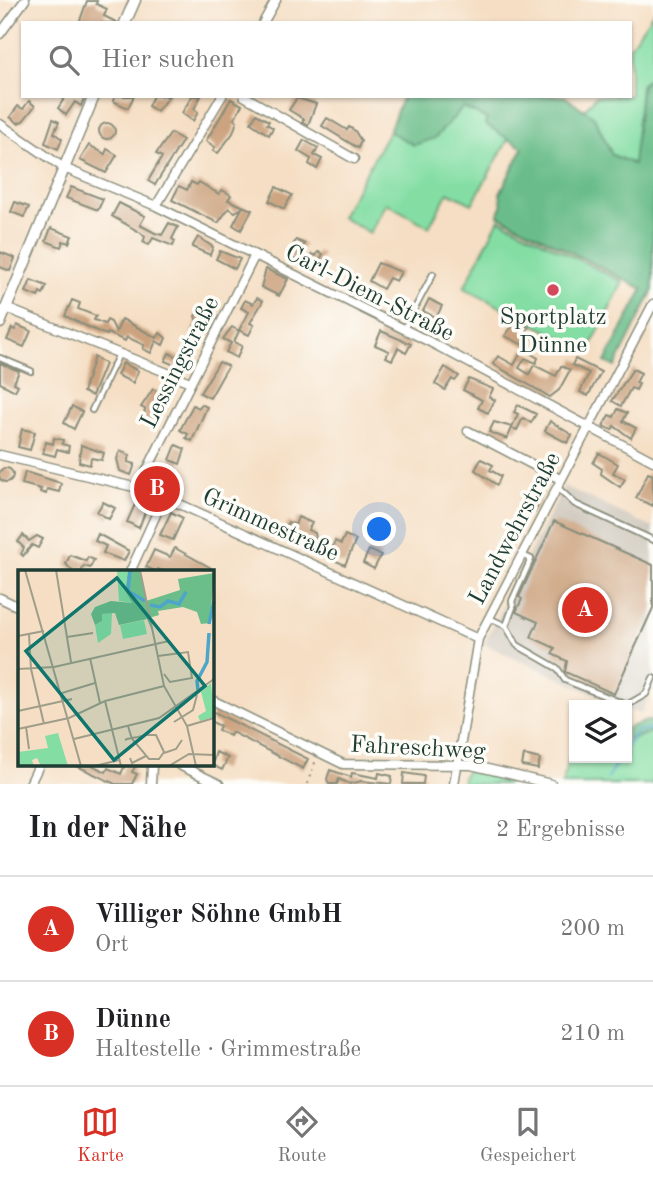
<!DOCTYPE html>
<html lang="de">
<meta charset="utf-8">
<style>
body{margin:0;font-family:"Old Standard TT",serif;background:#f2f2f2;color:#202124}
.controls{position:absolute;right:21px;bottom:21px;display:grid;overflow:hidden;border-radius:0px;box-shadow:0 2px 5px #0004}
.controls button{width:63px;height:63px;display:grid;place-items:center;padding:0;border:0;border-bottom:2px solid #e0e0e0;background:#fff;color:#202124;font:35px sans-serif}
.you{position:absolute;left:380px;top:530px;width:24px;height:24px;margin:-18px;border:5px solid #fff;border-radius:50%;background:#1a73e8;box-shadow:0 0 0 10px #1a73e833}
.badge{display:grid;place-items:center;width:46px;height:46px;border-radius:50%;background:#d93025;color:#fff;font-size:23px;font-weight:700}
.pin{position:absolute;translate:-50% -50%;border:4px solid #fff;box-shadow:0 2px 7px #0006}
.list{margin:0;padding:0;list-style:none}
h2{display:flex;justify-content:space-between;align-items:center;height:91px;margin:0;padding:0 28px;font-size:30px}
h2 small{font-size:23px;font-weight:400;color:#757577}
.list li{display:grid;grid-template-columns:46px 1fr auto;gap:21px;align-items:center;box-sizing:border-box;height:105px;padding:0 28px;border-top:2px solid #e0e0e0}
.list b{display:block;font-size:26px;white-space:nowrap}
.list p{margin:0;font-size:23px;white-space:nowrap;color:#757577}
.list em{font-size:23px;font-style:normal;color:#757577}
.icon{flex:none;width:38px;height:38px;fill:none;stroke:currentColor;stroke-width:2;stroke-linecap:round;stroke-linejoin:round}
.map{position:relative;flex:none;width:653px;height:784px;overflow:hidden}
.search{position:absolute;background:#fff;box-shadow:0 2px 5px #0004;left:21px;right:21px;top:21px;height:77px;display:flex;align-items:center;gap:18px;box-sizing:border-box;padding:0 24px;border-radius:0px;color:#757577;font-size:26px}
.sheet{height:301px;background:#fff}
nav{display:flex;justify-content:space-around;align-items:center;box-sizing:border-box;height:98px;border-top:2px solid #e0e0e0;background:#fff;font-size:19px;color:#757577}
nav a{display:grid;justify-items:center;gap:4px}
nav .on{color:#d93025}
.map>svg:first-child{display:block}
.industrial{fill:#cbc3b8}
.green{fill:#84dea4;stroke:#528e6c;stroke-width:2}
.forest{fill:#6bbd8a;stroke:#457d5f;stroke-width:2}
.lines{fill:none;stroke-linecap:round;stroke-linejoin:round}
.stream{stroke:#4da6ca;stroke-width:2.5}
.building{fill:#cca37f}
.service-casing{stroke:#8a8e7c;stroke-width:8}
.minor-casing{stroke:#8a8e7c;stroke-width:11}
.tertiary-casing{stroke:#8a8e7c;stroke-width:13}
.path{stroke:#8a8e7c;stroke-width:2;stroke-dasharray:2 5;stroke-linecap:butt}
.service{stroke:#fff;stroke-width:4.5}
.minor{stroke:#fff;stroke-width:8}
.tertiary{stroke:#fff;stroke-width:10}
.poi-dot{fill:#d1495b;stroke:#fdfcf7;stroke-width:2.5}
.labels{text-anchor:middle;stroke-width:7;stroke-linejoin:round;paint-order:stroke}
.street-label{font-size:24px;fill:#1f3d34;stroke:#fdfcf7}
.poi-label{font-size:24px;fill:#1f3d34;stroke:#fdfcf7}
.inset-river{fill:none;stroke:#4da6ca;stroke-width:3.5}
.inset-road{fill:none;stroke:#9f9e8a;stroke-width:2}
.view{fill:#0f766e;fill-opacity:0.15;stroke:#0f766e;stroke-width:3.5}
.inset-edge{fill:none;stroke:#1f3d34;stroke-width:3.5}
</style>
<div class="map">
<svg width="653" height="784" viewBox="0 0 653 784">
<rect width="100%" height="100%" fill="#fdfcf7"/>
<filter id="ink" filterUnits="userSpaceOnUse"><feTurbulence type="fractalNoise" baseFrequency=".0143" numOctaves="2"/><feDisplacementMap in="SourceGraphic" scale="14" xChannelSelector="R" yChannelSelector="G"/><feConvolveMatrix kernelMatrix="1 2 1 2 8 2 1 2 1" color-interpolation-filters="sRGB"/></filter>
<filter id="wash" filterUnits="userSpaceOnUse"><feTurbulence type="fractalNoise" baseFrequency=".00686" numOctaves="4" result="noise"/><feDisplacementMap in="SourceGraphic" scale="28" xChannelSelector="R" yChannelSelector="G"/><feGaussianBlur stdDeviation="1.57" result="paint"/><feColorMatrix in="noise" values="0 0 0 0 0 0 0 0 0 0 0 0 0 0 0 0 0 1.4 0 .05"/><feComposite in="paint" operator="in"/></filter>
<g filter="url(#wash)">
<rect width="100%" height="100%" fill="#f5dec3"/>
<!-- industrial -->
<path class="industrial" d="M564,486L653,528V688L641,713L633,712L627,709V705H617L484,644Z"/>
<!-- green -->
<path class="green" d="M653,13V74L641,85L634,164L612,155L594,117L584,110L596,96H630V46Z
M463,107L488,119L486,124L509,138L472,204L448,192L429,227L386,203L370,233L341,217L389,131L414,145Z
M499,219L623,282L588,352L464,288Z
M653,732V784H562L570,756L603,764L609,758H627V740C637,740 642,733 653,732Z
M469,770L509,776L508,784H462L464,774Z"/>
<!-- forest -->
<path class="forest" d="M653,74V290L615,367L605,362L643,289L498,215L502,206L500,193L523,148L485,124L487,119L463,107L435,138L414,145L389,131L403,96H564L594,117L612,155L633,164L642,85Z
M647,721H653V732C642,733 637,740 627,740V728Z"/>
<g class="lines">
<!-- stream -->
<path class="stream" d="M627,746L637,731L653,729
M608,778L619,758"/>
</g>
<g id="blocks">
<!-- building -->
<path class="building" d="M87,1H97L96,4L107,9L104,16L118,23H79Z
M66,96H85L81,106L75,102L66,115L58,108Z
M115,96H134L128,108L113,101Z
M153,96H169L157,111L148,106Z
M192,96H201L194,109L198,112L193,121L182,113Z
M297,98L316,104L308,125L302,122L304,119L289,110Z
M231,99L242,105L234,119L237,121L233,133L218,153L213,151L215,147L206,141Z
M29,101L35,106L23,121L18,123L10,117L18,106L23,109Z
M256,114L269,121L267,124L273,128L269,135L251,123Z
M327,118L347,130L349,127L355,131L361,141L358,148L322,126Z
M53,119L59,122L54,133L62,139L58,149L45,143Z
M99 131a8 8 0 1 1 16 0a8 8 0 1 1-16 0Z
M171,133L183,140L155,185L148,181L162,157L156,154Z
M304,140L318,148L314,155L322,159L317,169L309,164L311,159L298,151Z
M89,145L105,154L107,149L117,155L106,173L80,160Z
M191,182L197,185L199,182L219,194L222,190L231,195L228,200L252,210L241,230L233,225L242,208L235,212L229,208L218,223L172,200L179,186L187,190Z
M71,187L103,199L98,210L66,198Z
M276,187L292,195L284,209L269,201Z
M15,202L29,207L24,217L11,212Z
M119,203L145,216L140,225L155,233L162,235L169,223L178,227L172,239L175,241L173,246L153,238L149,245L143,242L145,237L141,233L112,216Z
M51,228L72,236L69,243L63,241L61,247L46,241Z
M198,237L213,247L210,255L192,247Z
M296,240L305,244L296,260L287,255Z
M220,251L240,259L235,269L216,259Z
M0,252L15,258L10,271L0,267Z
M318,252L323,254L319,262L326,266L321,275L305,267L312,254L316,256Z
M378,263L401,272L396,281L389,278L383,289L369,281Z
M266,269L288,279L279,296L261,287Z
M31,280L47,286L43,294L40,292L38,297L26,292Z
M257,298L263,301L250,323L254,325L249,335L239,330L249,312L241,308L245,300L253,304Z
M429,299L442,306L436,318L423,311Z
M72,300L80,303L78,309L96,316L94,320L105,324L107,320L111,322L116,332L122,319L157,338L160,333L166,338L163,345L156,341L151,353L143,349L144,345L127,337L125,341L108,333L107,335L101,333L65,316Z
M200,311L207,314V319L203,328L191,333L197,322L195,316Z
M516,321L529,327L525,335L532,337L527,347L505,336Z
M17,325L31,331L24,347L7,340L12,328L15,330Z
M232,327L239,331L234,342L242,346L237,358L226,352L231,343L223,339Z
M381,331L411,344L406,353L398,348L392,360L386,357L389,351L375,345Z
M523,349L538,358L536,363L525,358L519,368L529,374L534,365L556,376L561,366L570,370L559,390L550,397L493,364L498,356L514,365Z
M169,353L188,361L184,369L165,361Z
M94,357L105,364L92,396L83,392Z
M575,359L601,372L588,396L580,392L589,373L572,365Z
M219,362L228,366L210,398L200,393Z
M0,363L19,371L14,383L18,385L15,391L0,383Z
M123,363L138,371L133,383L117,375Z
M445,367L459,376L455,381L452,379L445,390L435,384Z
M633,369L641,373L636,383L639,384L636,390L631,388L621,406L612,401Z
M469,379L493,389L489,397L495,400L488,413L478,408L482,400L463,390Z
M153,389L160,393L155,403L160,405L157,414L161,416L156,426L143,420L145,409L141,407Z
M201,404L207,407L192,441L186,438L188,434L180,430L193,405L199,408Z
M518,405L536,414L531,423L523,418L517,430L512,428L507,439L489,432L494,422L512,427L518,414L514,412Z
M72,406L82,412L74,429L64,423Z
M618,409L627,413L623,421L636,428L631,438L614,426L612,430L603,426L609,415L614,417Z
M550,421L572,435L567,443L545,431Z
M22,429L35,432L30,450L18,447Z
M54,438L63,440L62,444L69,446L68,452L57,449L55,456L43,453L46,442L53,444Z
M81,445L104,453L102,460L91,458L90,465L79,462Z
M176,445L185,449L180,464L170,460Z
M120,451L130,455L128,462L135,464L131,475L120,471L117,459Z
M599,453L618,464L613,473L625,479L620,487L601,474L602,469L593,463Z
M481,459L493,465L490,470L501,476L497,485L475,470Z
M-1 475a7 7 0 1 1 14 0a7 7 0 1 1-14 0Z
M25,472L61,483L59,492L47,489L46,494L40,492L41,489L22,484Z
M648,473L653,475V506L636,498Z
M531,487L543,492L535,512L523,506Z
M103,502L115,508L109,519L97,512Z
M136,502L147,507L139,528L127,522Z
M171,512L183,518L173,540L160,535Z
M298,517L312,523L308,530L315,533L316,539L311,550L302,546L306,538L295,533L290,540L281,536L288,522L295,525Z
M554,521L653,565V608L614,694L565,672L567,661L552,654L555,648L531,637L538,622L516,612L522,599L519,597Z
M98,534L129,551L124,561L103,553L106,546L95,541Z
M23,535L29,541L37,536L43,539L38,548L32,545L23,556L21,554L24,548L18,542Z
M345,535L356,540L345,565L334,560L337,553L331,550L335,541L341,544Z
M175,548L211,568L209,572H165L158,569L157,572L146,567L154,550L170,557Z
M369,550L381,555L374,569L363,563Z
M70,555L86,561L88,557L94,560L90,568L84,566L81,572H73L66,564Z
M212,711L308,759L303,769L232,732L230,736L218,730L220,726L212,722Z
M216,752L228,758L222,770L212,765Z
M524,755L540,759L538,769L522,766Z
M75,765H92L106,772L108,768L121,774L125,765H136L132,772L137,774L132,784H115Z
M330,770L351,777L352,773L378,778L379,773L392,776L391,784L361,781L350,784L339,779L337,784H329L327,779Z
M404,773L424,776L423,784H403Z"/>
</g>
</g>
<g filter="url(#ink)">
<use href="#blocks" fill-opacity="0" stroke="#8a8e7c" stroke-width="2"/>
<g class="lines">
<!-- service casing -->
<g class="service-casing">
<path id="service" d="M404,329L433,274
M0,358L31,371
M92,410L119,354
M557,487L575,504L653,540
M522,555L531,559L512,601L513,607L506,626L517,645L557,668L565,680L627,705L646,694L653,678
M489,618L506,626"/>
</g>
<!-- minor casing -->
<g class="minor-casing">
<path id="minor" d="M263,23L276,0
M0,34L25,0
M244,96L354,159
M0,124L64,168L156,206L255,255L430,342L653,461
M156,206L222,96
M6,308L190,382
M468,431L560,479
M0,455L138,488L164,497L478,639
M138,488L255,255
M130,572L164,497
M0,598L19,607
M212,700L343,764L471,765L551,784
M179,765L219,784
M30,784L39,765
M151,784L152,765
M454,784L478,639L653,304"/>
</g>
<!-- tertiary casing -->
<g class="tertiary-casing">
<path id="tertiary" d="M125,23L135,0
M0,323L94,96"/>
</g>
<!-- path -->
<path class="path" d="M307,784L316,760"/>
<!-- service -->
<use href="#service" class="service"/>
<!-- minor -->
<use href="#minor" class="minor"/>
<!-- tertiary -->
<use href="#tertiary" class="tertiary"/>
</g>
</g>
<!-- markers -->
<circle class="poi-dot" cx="553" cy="290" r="7"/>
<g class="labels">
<!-- street labels -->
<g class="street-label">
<text transform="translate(370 292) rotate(27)" y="8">Carl-Diem-Straße</text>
<text transform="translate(179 362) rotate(-63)" y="8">Lessingstraße</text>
<text transform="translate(271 524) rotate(24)" y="8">Grimmestraße</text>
<text transform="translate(514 528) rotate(-62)" y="8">Landwehrstraße</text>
<text transform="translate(418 747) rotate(3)" y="8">Fahreschweg</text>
</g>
<!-- poi labels -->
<g class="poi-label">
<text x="553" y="324">Sportplatz<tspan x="553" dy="28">Dünne</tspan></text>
</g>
</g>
<!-- overview -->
<g transform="translate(18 570)">
<rect width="196" height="196" fill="#f5dec3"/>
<path d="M99,0H110L107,21L114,33L101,31ZM94,43L93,64L80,73L77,55L84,51V44ZM126,50L129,64L105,69L102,55ZM193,113L196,147L182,151L180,146L188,141L183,122ZM40,163L50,196H23L19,188L14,190L16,196H0V182L30,178L27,166Z" fill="#84dea4"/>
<path d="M110,0H122L128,31L162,20L160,9L196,3L192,53L183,54L179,42L165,37L140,41L141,45L131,48L135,63L129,49L101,55L97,43L84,44V51L77,55L73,44L77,37L93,31L114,33L107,21Z" fill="#6bbd8a"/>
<path class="inset-river" d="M112,0L110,21L127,31M132,35L142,37L150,31L161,34L168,22M191,54L196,31M180,120L179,111L189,92L191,63"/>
<path class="inset-road" d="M7,0L63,196M38,0L53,92M122,0L146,116L169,156L178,196M11,64L13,99L26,154M0,66L26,61M49,67L75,63M140,86L170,82L174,108L152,112L146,104M72,88L82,133M0,99L36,97L151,71M44,123L77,113M87,131L103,196M0,141L54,129M156,152L175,140L179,125M169,156L196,148M8,157L11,179M0,159L51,148L87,131L146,116M56,169L141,148L196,109M107,170L109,169L114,168L120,167L128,165H138L146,182L141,189H131L115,170L113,166L110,156M146,183L158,179L164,170M112,188L114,193L128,186M77,196L101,190M151,196L171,184L196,185"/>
<path class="view" d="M99,8L187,116L96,190L8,81Z"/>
<rect width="196" height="196" class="inset-edge"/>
</g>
</svg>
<div class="controls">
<button><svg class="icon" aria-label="layers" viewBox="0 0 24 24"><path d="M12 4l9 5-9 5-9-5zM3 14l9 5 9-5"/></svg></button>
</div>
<div class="you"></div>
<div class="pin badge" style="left:585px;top:610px">A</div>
<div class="pin badge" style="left:157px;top:489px">B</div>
<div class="search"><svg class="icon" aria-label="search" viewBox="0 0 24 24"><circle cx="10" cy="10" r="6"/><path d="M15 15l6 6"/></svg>Hier suchen</div>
</div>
<section class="sheet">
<h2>In der Nähe<small>2 Ergebnisse</small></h2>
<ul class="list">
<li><span class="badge">A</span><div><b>Villiger Söhne GmbH</b><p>Ort</p></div><em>200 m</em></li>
<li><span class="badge">B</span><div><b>Dünne</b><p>Haltestelle · Grimmestraße</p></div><em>210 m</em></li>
</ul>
</section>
<nav>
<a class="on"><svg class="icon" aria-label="map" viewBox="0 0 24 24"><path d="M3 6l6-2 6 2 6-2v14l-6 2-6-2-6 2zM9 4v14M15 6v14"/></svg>Karte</a>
<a><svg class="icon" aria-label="directions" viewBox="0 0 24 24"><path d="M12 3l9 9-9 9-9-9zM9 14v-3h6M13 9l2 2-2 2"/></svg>Route</a>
<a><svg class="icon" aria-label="saved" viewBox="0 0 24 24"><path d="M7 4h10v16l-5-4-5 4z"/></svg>Gespeichert</a>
</nav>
